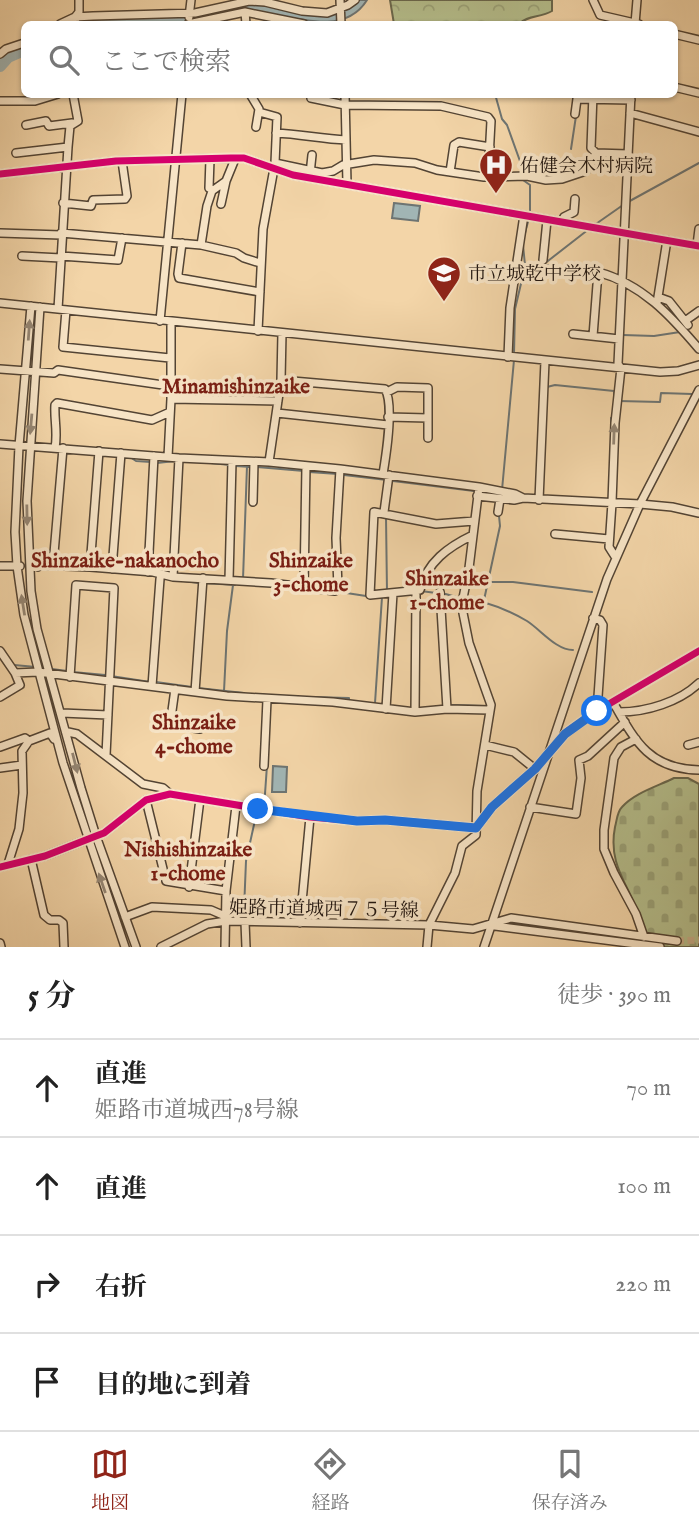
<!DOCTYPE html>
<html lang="ja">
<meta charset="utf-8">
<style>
body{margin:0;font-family:"IM FELL English","Noto Serif JP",serif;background:#f6f6f6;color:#222}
.stop{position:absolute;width:21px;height:21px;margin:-16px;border:5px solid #1a73e8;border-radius:50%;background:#fff}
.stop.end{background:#1a73e8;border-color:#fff;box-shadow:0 2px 7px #0008}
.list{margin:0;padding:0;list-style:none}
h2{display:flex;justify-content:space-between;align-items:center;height:91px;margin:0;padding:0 28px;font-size:30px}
h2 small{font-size:23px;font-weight:400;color:#767676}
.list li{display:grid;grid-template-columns:46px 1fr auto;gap:21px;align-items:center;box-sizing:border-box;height:98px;padding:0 28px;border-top:2px solid #e0e0e0}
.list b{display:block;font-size:26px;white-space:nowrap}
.list p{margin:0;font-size:23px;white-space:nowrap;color:#767676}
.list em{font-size:23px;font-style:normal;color:#767676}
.icon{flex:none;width:38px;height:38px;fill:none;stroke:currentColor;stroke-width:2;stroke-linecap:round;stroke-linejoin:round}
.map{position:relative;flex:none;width:699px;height:947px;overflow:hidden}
.search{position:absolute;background:#fff;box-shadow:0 2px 5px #0004;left:21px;right:21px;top:21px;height:77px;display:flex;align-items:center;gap:18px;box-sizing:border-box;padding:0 24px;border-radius:10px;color:#767676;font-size:26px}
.sheet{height:483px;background:#fff}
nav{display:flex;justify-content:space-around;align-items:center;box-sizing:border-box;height:98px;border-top:2px solid #e0e0e0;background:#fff;font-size:19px;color:#767676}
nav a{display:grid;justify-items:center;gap:4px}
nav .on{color:#8f2418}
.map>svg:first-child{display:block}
.forest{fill:url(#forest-crowns);stroke:#6a684d;stroke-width:2}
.cemetery{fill:url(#cemetery-stones);stroke:#6a684d;stroke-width:2}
.water{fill:#a1b5b4;stroke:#6d7472;stroke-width:2}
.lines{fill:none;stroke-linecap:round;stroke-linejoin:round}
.stream{stroke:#6d7472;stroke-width:2}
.river{stroke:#a1b5b4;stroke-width:12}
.minor-tunnel{stroke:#c8ae89;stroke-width:7;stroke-dasharray:7 3.5;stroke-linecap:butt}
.minor-casing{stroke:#534434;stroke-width:10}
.minor{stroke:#f7e4c6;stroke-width:7}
.cycleway-casing{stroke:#f7e4c6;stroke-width:11}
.cycleway{stroke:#d6006c;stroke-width:7}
.oneway{fill:#958673}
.route{stroke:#1a73e8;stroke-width:9}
.labels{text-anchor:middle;stroke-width:7;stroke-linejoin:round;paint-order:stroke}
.poi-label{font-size:19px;fill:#1e130e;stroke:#f7e4c6;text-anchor:start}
.street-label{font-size:19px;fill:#1e130e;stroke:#f7e4c6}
.neighbourhood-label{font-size:21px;font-weight:bold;fill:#7a1f14;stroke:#f7e4c6}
</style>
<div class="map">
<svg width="699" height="947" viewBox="0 0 699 947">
<defs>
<pattern id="forest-crowns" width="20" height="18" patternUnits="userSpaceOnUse" patternTransform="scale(1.75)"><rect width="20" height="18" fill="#b5be8c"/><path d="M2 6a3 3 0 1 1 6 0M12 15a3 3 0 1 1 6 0" fill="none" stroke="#9ba278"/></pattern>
<pattern id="cemetery-stones" width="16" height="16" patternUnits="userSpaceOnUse" patternTransform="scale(1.75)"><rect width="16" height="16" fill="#b5be8c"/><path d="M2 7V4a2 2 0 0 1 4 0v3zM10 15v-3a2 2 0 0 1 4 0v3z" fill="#9ba278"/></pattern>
</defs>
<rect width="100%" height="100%" fill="#f3d5a8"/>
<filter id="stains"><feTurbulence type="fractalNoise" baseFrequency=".00286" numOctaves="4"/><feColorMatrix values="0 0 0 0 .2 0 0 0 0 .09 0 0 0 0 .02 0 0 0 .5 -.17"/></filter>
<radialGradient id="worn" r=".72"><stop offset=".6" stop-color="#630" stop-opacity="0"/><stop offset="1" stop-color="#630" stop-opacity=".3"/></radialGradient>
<!-- forest -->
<path class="forest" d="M390,0H552V11C540,18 528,15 519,24H394Z"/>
<!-- cemetery -->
<path class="cemetery" d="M674,778H688L699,784V947H641C647,896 605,878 615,827C617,820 617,812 622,807C634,793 658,786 674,778Z"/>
<!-- water -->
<path class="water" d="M358,0H367C348,31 309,22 280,15L278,9C306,14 336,23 358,0Z
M394,203L420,206L418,221L392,218Z
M273,766L287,767L286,792H272Z"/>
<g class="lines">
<!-- stream -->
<path class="stream" d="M495,94L502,119L507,125L525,175
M571,149L576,116
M523,180L530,185V212
M628,202L699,163
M593,226L623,205
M525,233L529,218
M523,245L525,265L528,268
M547,265L597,271
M623,335L654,336L680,332
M514,354L515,309L524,271L544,264L589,229
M547,387L555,385L614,391V401
M619,401L660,402L661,393L692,394
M130,457L136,461L151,462
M611,460V418L613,417
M201,462L230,465
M157,463L175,461
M236,466L251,467
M257,467L304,471
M309,472L338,474
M344,475L387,480
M393,481L474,491
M502,490L514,360
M480,492L491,493
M386,517L387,592
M243,579L247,466
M184,581L199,583
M491,582H513L592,592
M205,583L235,585
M421,591L436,593
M340,592L366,596
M442,593L460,598
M465,599C487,601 508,610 527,621C541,630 556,650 573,650
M484,600L500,526L499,516
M14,665L36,667
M52,669L67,671
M73,672L105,675
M111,676L150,682
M156,682L192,687
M198,688L244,693
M224,691L227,631L233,585
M260,694L272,696
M309,697L349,698V701
M375,703L382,597
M451,705L487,706
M261,807L265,794L268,751
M244,910L246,861L257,811"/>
<!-- river -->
<path class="river" d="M74,24L86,21L192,18L244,6H256L295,16
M0,66L8,57L24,50"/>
<!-- minor-tunnel -->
<path class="minor-tunnel" d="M677,941L699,940"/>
<!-- minor casing -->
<g class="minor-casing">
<path id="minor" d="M340,0L341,24
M593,0L600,15L639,24
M245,12L246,24
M189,17L191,0
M60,24L75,17L93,16L195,13L249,1L265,2L302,11L327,13L348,5L355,0
M76,24L75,17L79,12V0
M188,24L245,12L304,24
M635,24L637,0
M674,34L699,40
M0,54L6,49L24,43
M674,87L699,93
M250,94L259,109L256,127
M345,94L347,184
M593,94L591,148L596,153
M311,98L345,105L441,106L488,117L491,121L488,177
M0,101H35L58,94
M630,113L699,132
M575,114L577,99L631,100
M26,125L46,121L49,126L72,123
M276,133C300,134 322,139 346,140
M16,153L68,147
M275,163L322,173L333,171L343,165L374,160L415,163L437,170L484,177L527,176L546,180L562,179L586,171L596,153L628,154
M450,172L454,145L459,142L490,147
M0,174L116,161L231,158H244L293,175L699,246
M310,174L312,155
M209,188L210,159
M63,203L91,206L93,200L125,199L127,196L122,161
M221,204L226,181
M561,222L564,217L574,212L575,199
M0,233L61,235
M61,233L201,245L236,253L244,258L260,263
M182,243L178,274L179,278L260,292
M201,245L207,206L212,191L226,181L235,159
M697,245L699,229
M22,256L61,258
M61,256L118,260L122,238
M543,260L547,220
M658,297L669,301L688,325
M0,303L660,372L678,371L699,365
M657,303L667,240
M31,306L19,446L15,532L17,566L24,615L63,763L125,947
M40,307L27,501L31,591L37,629L81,788L96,836L136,947
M58,309L68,147L70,126L78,121L73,94
M66,310L63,347L170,358
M160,321L182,94
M685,321L699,311
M258,331L263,229L275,163L277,117L259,112
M573,334L619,339
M593,336L598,272C642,284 671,316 699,349
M508,357L510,308L524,215
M0,369L54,373L58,370L170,386
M281,380L385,389C394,404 386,456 383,474
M387,392L397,387L428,388V438
M171,399L278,401
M277,413L388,425
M388,417L428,418
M0,444L179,458L269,462L340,469L479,487L515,494L523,498L640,504L672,507L699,513
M55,448C58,432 54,420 55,405L57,403L152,420L170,412
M168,457L171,399V322
M269,462L281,380L282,333
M477,496L514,500L523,498
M539,500L545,361
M253,502L254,462
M612,502L615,423L621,368L618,364L631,94
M612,503L609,547L616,558
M384,512L389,475
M498,512L500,499
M555,534L609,539
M473,535C448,547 427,562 420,590L370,595L374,512L436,524L474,521
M53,565L63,448
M0,566H20
M38,567V565L90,567L153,572L173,577L271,583L335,591L338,587L336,538L340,469
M90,567L99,451
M112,569L121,453
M148,572L154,456
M173,577L179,458
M229,580L232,461
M304,587L306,466
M440,592L447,709
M593,618L600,620L603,625L597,711
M0,651L15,673L38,672L227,696L333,702L415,712L447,709L489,710
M70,677L76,585L114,588L106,755
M152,686L160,579
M175,689L171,718L173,725L200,729
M195,692L203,578
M0,697L20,685L15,673
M613,702C635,741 649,769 699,770
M386,709L393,593
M415,712L416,595
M619,712C647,712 679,702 699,683
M62,713L108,715
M68,732L77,734L143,784L163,788L170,794
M636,739L621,747L614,758L604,830V849L614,873L636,914L644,937
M485,745L514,752L535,769
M688,745L699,742
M0,747L25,738L29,741
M264,766L267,700
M0,768L22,765
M146,800L166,881L226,891
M530,807L576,814L581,778L579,760L588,756L625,722
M31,859L44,915L50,920H59L63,923L64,947
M8,864L19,829L23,793L22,751L29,741L50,733L54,739
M0,867L45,856L96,836L104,833L146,800L170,794L310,817L357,821L385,820L476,828L492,807L535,769L568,731L597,711L699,651
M189,887L200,799
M125,917L152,907L211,910L225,916
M245,922L246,947
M300,923L310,817
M495,926L660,947
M0,943L1,947
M161,947L207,924L226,921L429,925L473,929L511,918L677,941
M225,947L226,891L236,806
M427,947L429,925L455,873L462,846L476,835L477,791L491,705L469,643L463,613V598L469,568L479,487
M484,947L607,579L640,504L699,390"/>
</g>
<!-- minor -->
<use href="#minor" class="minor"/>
<!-- cycleway casing -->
<g class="cycleway-casing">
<path id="cycleway" d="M0,174L116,161L231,158H244L293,175L699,246
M0,867L45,856L96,836L104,833L146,800L170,794L310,817L357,821L385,820L476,828L492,807L535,769L568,731L597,711L699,651"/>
</g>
<!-- cycleway -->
<use href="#cycleway" class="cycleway"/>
</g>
<!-- one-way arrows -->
<defs><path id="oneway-solid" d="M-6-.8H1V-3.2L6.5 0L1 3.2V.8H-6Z" transform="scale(1.75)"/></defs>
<g class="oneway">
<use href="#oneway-solid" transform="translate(29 330) rotate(-86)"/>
<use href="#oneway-solid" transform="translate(31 424) rotate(95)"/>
<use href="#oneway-solid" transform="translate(614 434) rotate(-88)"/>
<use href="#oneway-solid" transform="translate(27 515) rotate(89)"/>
<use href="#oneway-solid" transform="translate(23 605) rotate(-99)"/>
<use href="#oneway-solid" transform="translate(75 763) rotate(76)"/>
<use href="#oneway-solid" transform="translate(102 883) rotate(-109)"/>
</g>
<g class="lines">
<!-- route -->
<path class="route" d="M258,809L357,821L385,820L476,828L492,807L535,769L565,734L597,711"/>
</g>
<!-- icons -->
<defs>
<g id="hospital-pin" transform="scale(1.75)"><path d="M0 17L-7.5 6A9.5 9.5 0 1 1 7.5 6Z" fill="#8f2418" stroke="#f7e4c6"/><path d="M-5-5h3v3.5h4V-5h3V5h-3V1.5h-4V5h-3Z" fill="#fff"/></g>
<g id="school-pin" transform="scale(1.75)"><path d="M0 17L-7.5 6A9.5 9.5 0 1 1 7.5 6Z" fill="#8f2418" stroke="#f7e4c6"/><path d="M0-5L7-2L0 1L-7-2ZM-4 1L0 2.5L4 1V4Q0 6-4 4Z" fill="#fff"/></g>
</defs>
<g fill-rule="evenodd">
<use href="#hospital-pin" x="496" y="165"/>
<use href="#school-pin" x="444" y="273"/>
</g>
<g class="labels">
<!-- poi labels -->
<g class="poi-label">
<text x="520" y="172">佑健会木村病院</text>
<text x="468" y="280">市立城乾中学校</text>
</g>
<!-- street labels -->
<g class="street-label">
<text transform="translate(324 908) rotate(1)" y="7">姫路市道城西７５号線</text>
</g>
<!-- neighbourhood labels -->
<g class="neighbourhood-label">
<text x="236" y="393">Minamishinzaike</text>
<text x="125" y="567">Shinzaike-nakanocho</text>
<text x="311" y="567">Shinzaike<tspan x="311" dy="24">3-chome</tspan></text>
<text x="447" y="585">Shinzaike<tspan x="447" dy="24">1-chome</tspan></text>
<text x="194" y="729">Shinzaike<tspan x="194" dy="24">4-chome</tspan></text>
<text x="188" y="856">Nishishinzaike<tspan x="188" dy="24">1-chome</tspan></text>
</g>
</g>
<rect width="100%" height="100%" filter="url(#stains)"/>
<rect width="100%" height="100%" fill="url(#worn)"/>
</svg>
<div class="stop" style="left:597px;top:711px"></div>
<div class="stop end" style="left:258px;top:809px"></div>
<div class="search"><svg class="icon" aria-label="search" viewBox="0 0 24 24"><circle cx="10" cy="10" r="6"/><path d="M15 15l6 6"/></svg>ここで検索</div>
</div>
<section class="sheet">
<h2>5 分<small>徒歩 · 390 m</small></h2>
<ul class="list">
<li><svg class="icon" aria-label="ahead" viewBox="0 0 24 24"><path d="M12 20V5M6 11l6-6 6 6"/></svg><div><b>直進</b><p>姫路市道城西78号線</p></div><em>70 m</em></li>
<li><svg class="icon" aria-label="ahead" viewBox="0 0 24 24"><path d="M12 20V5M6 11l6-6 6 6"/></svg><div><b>直進</b></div><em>100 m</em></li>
<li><svg class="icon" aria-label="right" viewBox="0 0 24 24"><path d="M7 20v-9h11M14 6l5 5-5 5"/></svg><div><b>右折</b></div><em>220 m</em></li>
<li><svg class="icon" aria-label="arrive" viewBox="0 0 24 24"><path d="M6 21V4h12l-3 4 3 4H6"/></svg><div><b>目的地に到着</b></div></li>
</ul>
</section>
<nav>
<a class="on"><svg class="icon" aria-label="map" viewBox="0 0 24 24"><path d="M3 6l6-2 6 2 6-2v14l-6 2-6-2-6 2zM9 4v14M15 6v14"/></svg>地図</a>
<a><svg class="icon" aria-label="directions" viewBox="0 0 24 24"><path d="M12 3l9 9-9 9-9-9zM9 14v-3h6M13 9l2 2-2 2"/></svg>経路</a>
<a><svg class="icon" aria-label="saved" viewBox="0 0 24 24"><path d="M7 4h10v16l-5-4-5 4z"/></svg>保存済み</a>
</nav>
